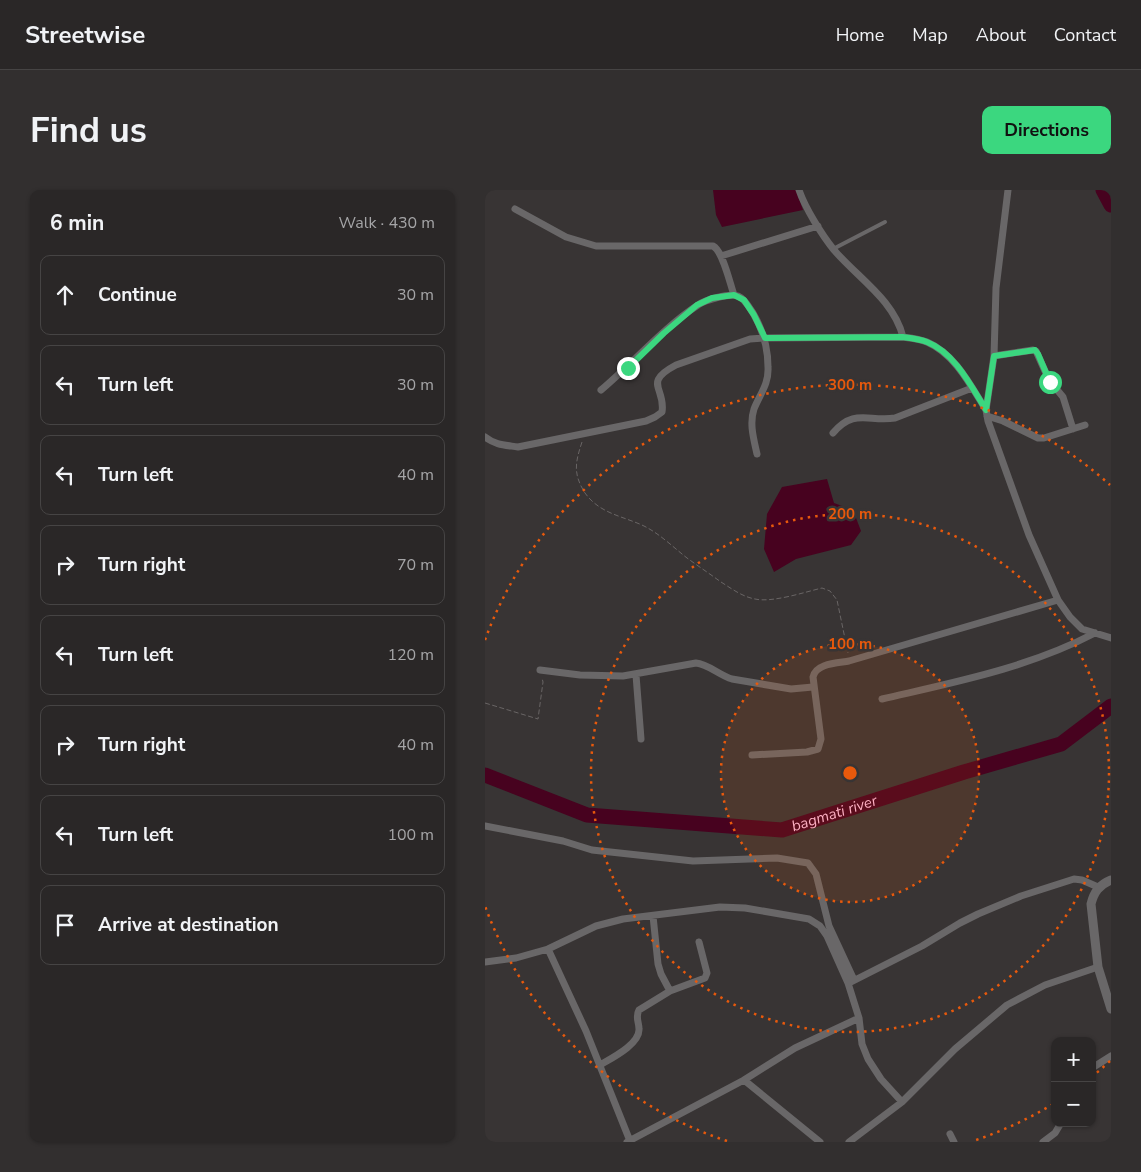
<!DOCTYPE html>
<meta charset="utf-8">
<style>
body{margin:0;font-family:"Nunito Sans",sans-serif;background:#322f2f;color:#f1f3f6}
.controls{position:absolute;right:15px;bottom:15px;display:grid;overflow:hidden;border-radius:10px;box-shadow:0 1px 4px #0004}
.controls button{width:45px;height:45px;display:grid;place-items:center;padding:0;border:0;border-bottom:1px solid #464444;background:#2a2727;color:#f1f3f6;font:25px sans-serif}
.stop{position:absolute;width:15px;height:15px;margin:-11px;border:4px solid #3bd77f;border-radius:50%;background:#fff}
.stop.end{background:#3bd77f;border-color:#fff;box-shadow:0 1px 5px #0008}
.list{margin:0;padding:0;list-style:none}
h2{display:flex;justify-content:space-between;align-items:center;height:65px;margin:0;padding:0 20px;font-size:21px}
h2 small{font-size:16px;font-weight:400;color:#a5a5a7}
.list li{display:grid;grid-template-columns:32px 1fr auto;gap:15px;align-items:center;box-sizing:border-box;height:80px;margin:0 10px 10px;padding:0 10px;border:1px solid #464444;border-radius:10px}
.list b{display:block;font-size:19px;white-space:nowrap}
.list em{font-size:16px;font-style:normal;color:#a5a5a7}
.icon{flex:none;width:28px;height:28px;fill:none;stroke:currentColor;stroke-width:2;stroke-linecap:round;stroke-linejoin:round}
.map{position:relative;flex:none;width:626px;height:952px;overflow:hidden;border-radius:10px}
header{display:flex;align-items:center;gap:30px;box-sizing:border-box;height:70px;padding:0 25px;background:#2a2727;border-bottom:1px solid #464444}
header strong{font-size:24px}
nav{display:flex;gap:28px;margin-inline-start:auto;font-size:18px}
.intro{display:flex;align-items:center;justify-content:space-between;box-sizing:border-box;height:120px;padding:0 30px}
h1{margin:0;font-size:35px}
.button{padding:12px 22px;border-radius:10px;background:#3bd77f;color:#111;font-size:18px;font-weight:700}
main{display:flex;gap:30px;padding:0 30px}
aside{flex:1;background:#2a2727;border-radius:10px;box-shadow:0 1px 4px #0004}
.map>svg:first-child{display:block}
.water{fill:#47021f}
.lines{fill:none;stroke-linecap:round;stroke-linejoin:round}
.river{stroke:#47021f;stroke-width:15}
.path{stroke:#696565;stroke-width:1;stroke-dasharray:5 2.5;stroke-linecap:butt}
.service{stroke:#696768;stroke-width:4}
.minor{stroke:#696768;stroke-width:7}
.tertiary{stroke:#696768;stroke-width:9}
.route{stroke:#3bd77f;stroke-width:6}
.ring{fill:none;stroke:#e8590c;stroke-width:2.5;stroke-dasharray:2.5 5}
.labels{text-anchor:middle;stroke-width:5;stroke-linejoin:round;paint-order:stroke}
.water-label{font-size:15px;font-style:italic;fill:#fcafc2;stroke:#383434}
.centre{fill:#e8590c;stroke:#383434;stroke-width:2.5}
.ring-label{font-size:15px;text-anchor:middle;font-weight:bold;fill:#e8590c;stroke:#383434;stroke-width:5;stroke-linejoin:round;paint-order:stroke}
</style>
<header>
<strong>Streetwise</strong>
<nav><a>Home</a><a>Map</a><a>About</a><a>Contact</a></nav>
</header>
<div class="intro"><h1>Find us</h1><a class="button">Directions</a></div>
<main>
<aside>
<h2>6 min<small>Walk · 430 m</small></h2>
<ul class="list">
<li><svg class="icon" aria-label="ahead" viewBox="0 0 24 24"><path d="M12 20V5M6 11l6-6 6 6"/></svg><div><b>Continue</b></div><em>30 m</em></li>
<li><svg class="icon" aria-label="left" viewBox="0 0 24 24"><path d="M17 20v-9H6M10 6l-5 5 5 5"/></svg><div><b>Turn left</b></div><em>30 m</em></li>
<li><svg class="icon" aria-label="left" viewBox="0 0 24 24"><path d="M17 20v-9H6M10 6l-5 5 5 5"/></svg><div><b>Turn left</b></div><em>40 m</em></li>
<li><svg class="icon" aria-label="right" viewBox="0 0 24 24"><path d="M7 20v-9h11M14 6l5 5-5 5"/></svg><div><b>Turn right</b></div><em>70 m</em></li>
<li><svg class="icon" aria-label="left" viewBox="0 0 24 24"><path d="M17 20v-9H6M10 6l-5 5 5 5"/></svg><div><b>Turn left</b></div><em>120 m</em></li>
<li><svg class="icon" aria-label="right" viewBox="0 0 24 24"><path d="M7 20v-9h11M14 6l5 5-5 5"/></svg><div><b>Turn right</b></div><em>40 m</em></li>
<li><svg class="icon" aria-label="left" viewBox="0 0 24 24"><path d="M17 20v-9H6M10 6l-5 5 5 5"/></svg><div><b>Turn left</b></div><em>100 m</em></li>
<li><svg class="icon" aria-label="arrive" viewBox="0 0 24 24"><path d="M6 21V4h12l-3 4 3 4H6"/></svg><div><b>Arrive at destination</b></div></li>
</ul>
</aside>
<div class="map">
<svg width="626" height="952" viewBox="0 0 626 952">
<rect width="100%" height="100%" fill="#383434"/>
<!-- water -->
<path class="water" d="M228,0H311L318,20L237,37L231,25Z
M342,289L349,313L368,320L376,341L366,355L311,369L289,382L279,359L282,324L297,297Z"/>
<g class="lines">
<!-- river -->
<g class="river">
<path d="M618,0L626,15"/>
<path id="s1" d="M0,585L102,625L297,640L479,582L576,554L626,516"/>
</g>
<!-- path -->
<path class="path" d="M97,252C90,273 88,284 100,303C115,324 138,326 159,336C175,344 188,357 202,368C213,376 225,384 236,392C247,399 258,407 270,409C287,413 320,402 337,398L345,401L352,410L363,463
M0,513L53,529L58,492L57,488"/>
<!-- service -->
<path class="service" d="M348,59L400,32"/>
<!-- minor -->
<path class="minor" d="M314,0C320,18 337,45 349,60C373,88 409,110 418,147
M523,0L511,98L509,166L501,220L503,231L544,345L573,410L585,427L597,439L626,448
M30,19L81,47L111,56H228C238,61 245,94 249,105
M236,66L333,36
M509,166L548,160L551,161L564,190L578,207L588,239
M116,200C147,174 179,137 213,115C220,110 244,103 253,106C260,109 264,117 268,123C278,140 283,157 283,177C284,194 275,204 269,219C264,234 269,250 272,264
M502,226L518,231L553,248H559L600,235
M348,243C369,218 383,232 410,228L487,198
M0,247C10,255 20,255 33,257L161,231L170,227L177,222C181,198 157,193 191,175L265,149L280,148L418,147C426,148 435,149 442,152C470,164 486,196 501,220
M55,480L95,485L138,486L211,473C223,474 234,485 247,489L306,499L328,497
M151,485L156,549
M397,509C470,492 543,478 610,443
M267,565L322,562L333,559L336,549L328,487C331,473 353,473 364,471L573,410
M0,636L78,651L107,660L208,671L292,668L323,673L331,684L344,736L369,790
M168,726L173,774L176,784L185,801
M63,759L101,841L145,951
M0,772L31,768L63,759L111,736L138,729L235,717L260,718L324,729L335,736L342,746L363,793L374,828L377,854L383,869L396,889L417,912
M366,792L437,756L475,733L493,724L536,706L589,689L597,690L613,697
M115,875C127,868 155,854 154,839C154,832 150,827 154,820L185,801L220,788L222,783L214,752
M607,878L626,866
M259,890L310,858L374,828
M570,904V913
M465,944L469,952
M142,952L259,890L335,952
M364,952L417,912L470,859L522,815L560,795L613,777
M558,952L570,943L576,933"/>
<!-- tertiary -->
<path class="tertiary" d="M626,690C614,695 609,702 606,714L613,777L626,819"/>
</g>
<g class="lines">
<!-- route -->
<path class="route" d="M143,178L179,143L212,115L227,108L249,105L259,110L269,125L280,148L418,147C426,148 435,149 442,152C470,163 486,196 501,220L509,166L550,160L553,164L565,192"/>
</g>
<!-- distance rings -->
<circle cx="365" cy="583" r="129" fill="#e8590c" fill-opacity=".12"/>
<g class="ring">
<circle cx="365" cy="583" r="129"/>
<circle cx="365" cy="583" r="259"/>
<path d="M625 871A388 388 0 0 1 609 885M568 914A388 388 0 0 1 488 951M242 951A388 388 0 0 1 0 716M0 450A388 388 0 0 1 625 295"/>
</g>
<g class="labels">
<!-- water labels -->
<g class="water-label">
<text dy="5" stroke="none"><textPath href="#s1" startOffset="360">bagmati river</textPath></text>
</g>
</g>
<circle cx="365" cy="583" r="8" class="centre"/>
<g class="ring-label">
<text x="365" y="200">300 m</text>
<text x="365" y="329">200 m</text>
<text x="365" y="459">100 m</text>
</g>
</svg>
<div class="controls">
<button>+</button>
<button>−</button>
</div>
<div class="stop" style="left:565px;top:192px"></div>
<div class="stop end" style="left:143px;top:178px"></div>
</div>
</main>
